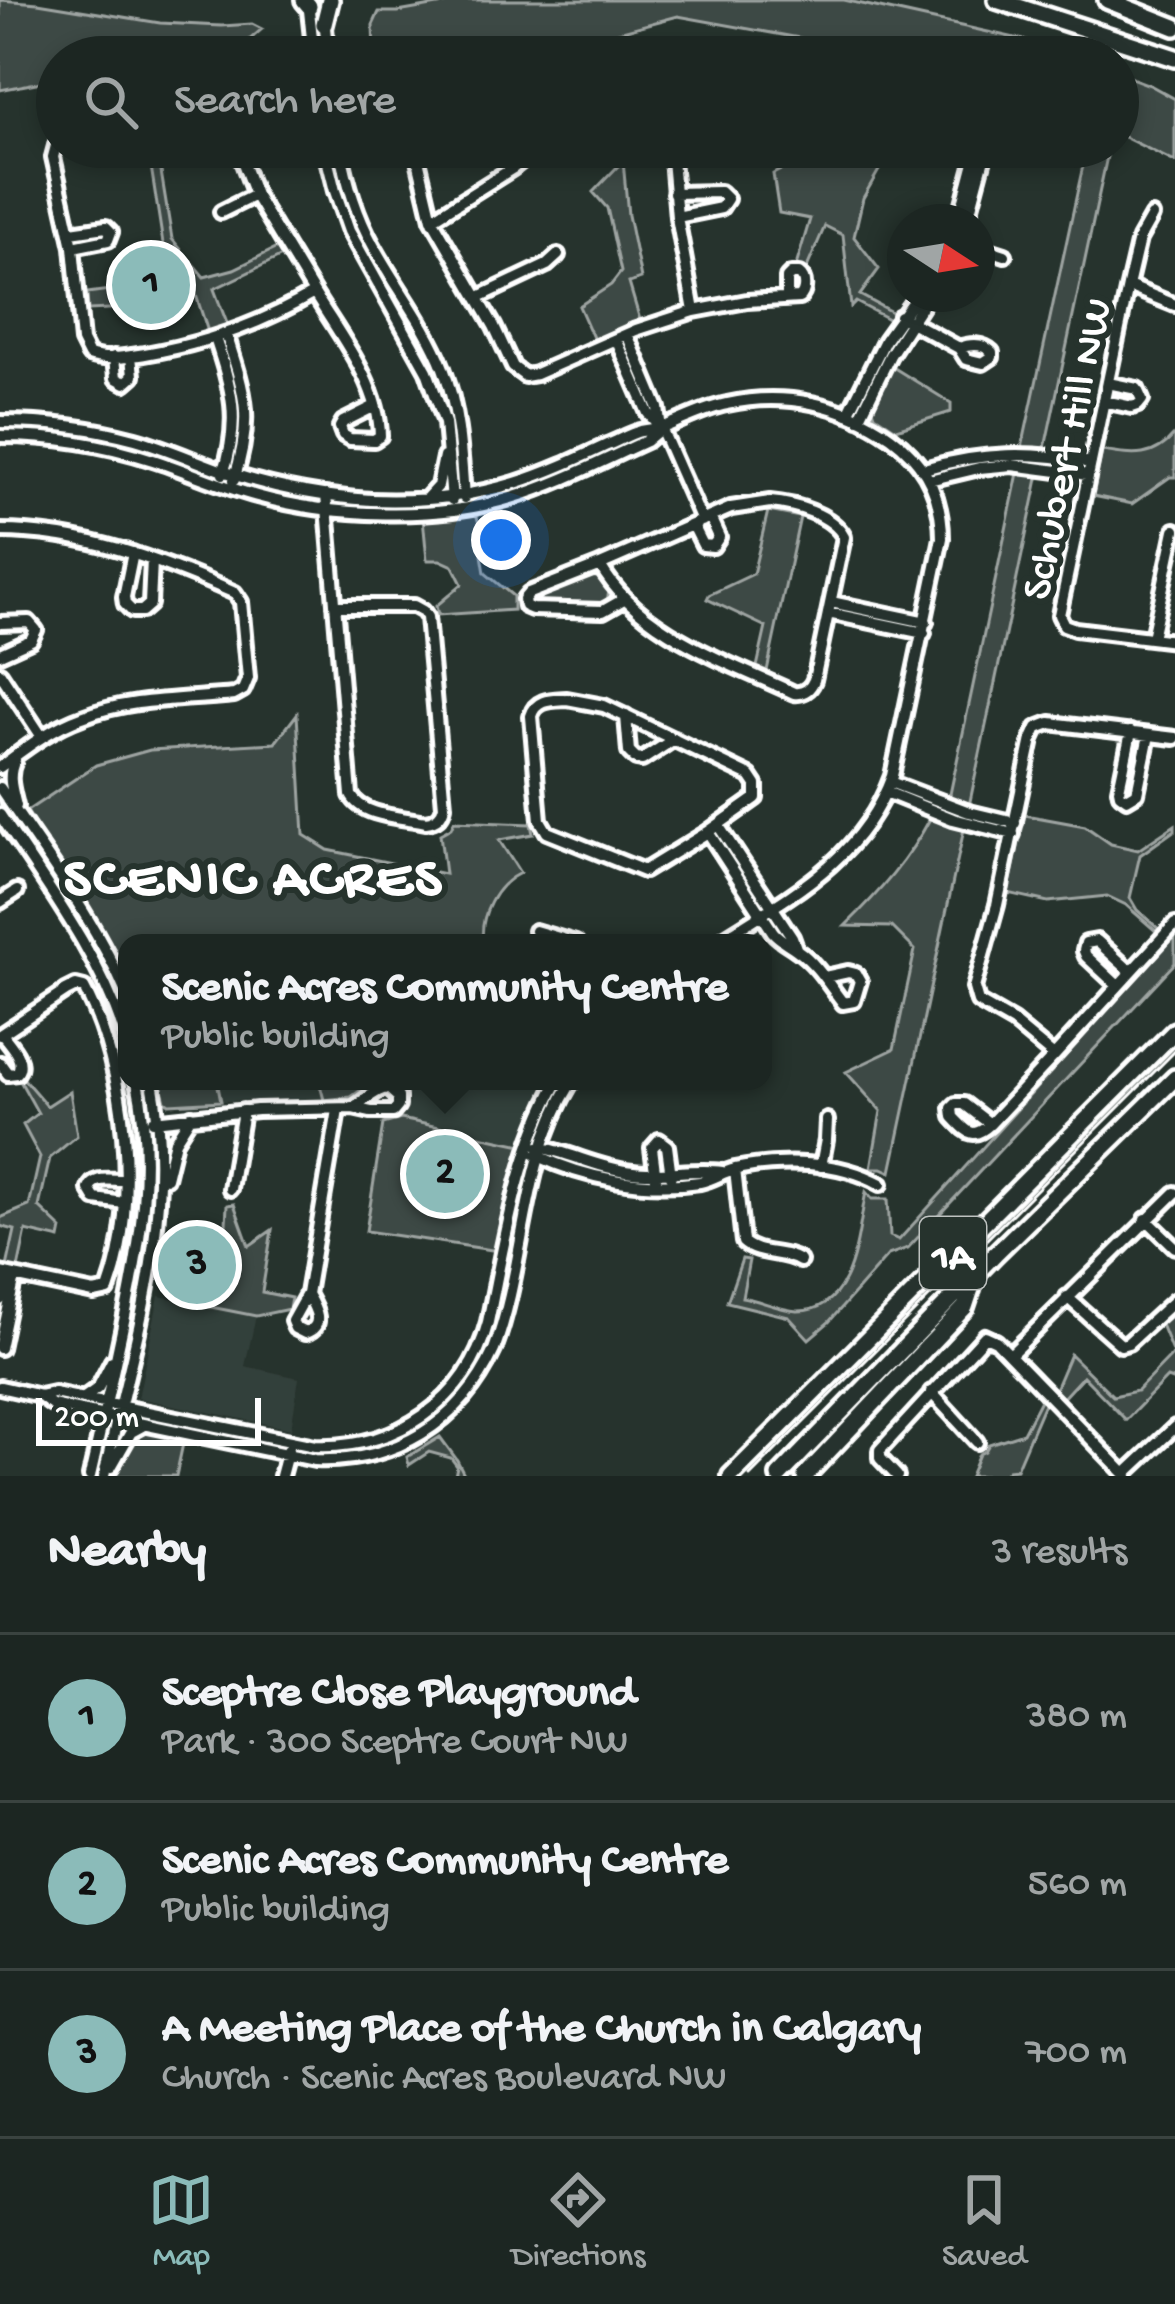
<!DOCTYPE html>
<meta charset="utf-8">
<style>
body{margin:0;font-family:"Gochi Hand",sans-serif;background:#252e2a;color:#f1f3f6}
.compass{position:absolute;left:887px;top:204px;width:108px;height:108px;border-radius:50%;background:#1c2622;box-shadow:0 6px 18px #0003;rotate:102deg}
.scale{position:absolute;left:36px;bottom:30px;width:225px;box-sizing:border-box;padding-left:12px;border:6px solid #fff;border-top:0;font-size:33px;line-height:42px;white-space:nowrap;color:#fff;-webkit-text-stroke:9px #26332d;paint-order:stroke}
.you{position:absolute;left:501px;top:540px;width:42px;height:42px;margin:-30px;border:9px solid #fff;border-radius:50%;background:#1a73e8;box-shadow:0 0 0 18px #1a73e833}
.badge{display:grid;place-items:center;width:78px;height:78px;border-radius:50%;background:#8bbbb9;color:#111;font-size:39px;font-weight:700}
.pin{position:absolute;translate:-50% -50%;border:6px solid #fff;box-shadow:0 3px 12px #0006}
.popup{position:absolute;left:118px;top:934px;width:654px;height:156px;box-sizing:border-box;display:grid;place-content:center;border-radius:24px;background:#1c2622;filter:drop-shadow(0 3px 9px #0005);font-size:39px;white-space:nowrap;color:#a0a5a5}
.popup b{font-size:45px;color:#f1f3f6}
.popup::after{content:'';position:absolute;left:50%;top:100%;margin-left:-24px;border:24px solid transparent;border-top-color:#1c2622}
.list{margin:0;padding:0;list-style:none}
h2{display:flex;justify-content:space-between;align-items:center;height:156px;margin:0;padding:0 48px;font-size:51px}
h2 small{font-size:39px;font-weight:400;color:#a0a5a5}
.list li{display:grid;grid-template-columns:78px 1fr auto;gap:36px;align-items:center;box-sizing:border-box;height:168px;padding:0 48px;border-top:3px solid #3a4340}
.list b{display:block;font-size:45px;white-space:nowrap}
.list p{margin:0;font-size:39px;white-space:nowrap;color:#a0a5a5}
.list em{font-size:39px;font-style:normal;color:#a0a5a5}
.icon{flex:none;width:66px;height:66px;fill:none;stroke:currentColor;stroke-width:2;stroke-linecap:round;stroke-linejoin:round}
.map{position:relative;flex:none;width:1175px;height:1476px;overflow:hidden}
.search{position:absolute;background:#1c2622;box-shadow:0 6px 18px #0003;left:36px;right:36px;top:36px;height:132px;display:flex;align-items:center;gap:30px;box-sizing:border-box;padding:0 42px;border-radius:66px;color:#a0a5a5;font-size:45px}
.sheet{height:660px;background:#1c2622}
nav{display:flex;justify-content:space-around;align-items:center;box-sizing:border-box;height:168px;border-top:3px solid #3a4340;background:#1c2622;font-size:33px;color:#a0a5a5}
nav a{display:grid;justify-items:center;gap:6px}
nav .on{color:#8bbbb9}
.map>svg:first-child{display:block}
.built{fill:#333f3a}
.green{fill:#3e4944;stroke:#9ea4a2;stroke-width:3}
.lines{fill:none;stroke-linecap:round;stroke-linejoin:round}
.minor-casing{stroke:#fff;stroke-width:20}
.highway-casing{stroke:#fff;stroke-width:24}
.minor{stroke:#26332d;stroke-width:10}
.highway{stroke:#26332d;stroke-width:15}
.tram{stroke:#fff;stroke-width:3}
.labels{text-anchor:middle;stroke-width:12;stroke-linejoin:round;paint-order:stroke}
.shield{fill:#26332d;stroke:#bec2c0;stroke-width:3}
.shield-label{font-size:42px;font-weight:bold;fill:#fff}
.street-label{font-size:45px;fill:#fff;stroke:#26332d}
.district-label{font-size:57px;font-weight:bold;letter-spacing:3px;fill:#fff;stroke:#26332d}
</style>
<div class="map">
<svg width="1175" height="1476" viewBox="0 0 1175 1476">
<rect width="100%" height="100%" fill="#26332d"/>
<filter id="ink" filterUnits="userSpaceOnUse"><feTurbulence type="fractalNoise" baseFrequency=".00833" numOctaves="2"/><feDisplacementMap in="SourceGraphic" scale="24" xChannelSelector="R" yChannelSelector="G"/><feConvolveMatrix kernelMatrix="1 2 1 2 8 2 1 2 1" color-interpolation-filters="sRGB"/></filter>
<g filter="url(#ink)">
<!-- built -->
<path class="built" d="M217,1081H319L324,1100L221,1101Z
M397,1081H551L538,1105L522,1145L401,1119L407,1111L409,1097Z
M159,1296L256,1316L245,1366L299,1378L291,1429L138,1398Z"/>
<!-- green -->
<path class="green" d="M0,0L38,3L160,23L222,26L252,24L262,29L230,57H57V79L0,90Z
M466,0H844L1024,40L1074,57H828L827,43L678,16L559,48L424,45C406,48 393,61 374,55L373,25L379,12H398Z
M1118,73L1150,85L1175,99V162L1118,134Z
M148,147H157L172,239L204,277L234,269L277,248L282,256L214,289L228,326L208,332L196,295L132,308L88,310L87,293L140,286L164,250Z
M803,147H863L882,165L863,198L854,237L879,269L860,295L895,314L892,321L856,302L851,307L843,235L825,226L806,270L796,266L810,219L779,213L773,174L808,156Z
M1087,147H1109L1045,448H1022Z
M623,161L628,215L641,279L629,283L640,320L594,340L579,306L611,285L621,272L607,208L593,192Z
M891,366L951,403V412L896,429L875,415L872,406Z
M1175,434V477H1170L1132,504L1093,496L1102,451C1133,456 1153,460 1175,434Z
M1018,473L1039,474L969,806L949,799Z
M768,511L800,517L767,671L757,667L766,627L707,599L709,595L753,574Z
M476,513L487,553L482,555L485,573L513,596V610L438,615L436,606L462,584L453,566L440,560H427L423,518Z
M591,576L601,578L609,591L607,601L602,605L530,602L531,599Z
M297,714L304,835L328,850L445,874L440,834L451,828L454,821L531,824L533,834L499,840L520,873C495,885 479,916 483,943H127V977C97,919 59,867 27,811L96,765L150,750L275,743Z
M1025,815L1085,826L1111,844L1138,850L1175,825V830L1140,855L1130,898L1137,910L1160,930L1158,933L1126,905L1107,896L1048,902L1008,893Z
M931,817L964,829L891,1172L882,1168H871L881,1111L846,1072L894,1049L915,950L892,927L845,926C880,892 908,860 931,817Z
M1175,935V963L908,1248L888,1255L829,1322L809,1339L789,1317L727,1302L742,1259L749,1260L742,1297C759,1300 780,1310 797,1311C855,1312 857,1234 866,1192L872,1199H888L890,1236L899,1240Z
M22,1077L47,1106L70,1091L77,1136L50,1158L39,1207L62,1229L60,1239L26,1231L18,1269L7,1267L15,1230L0,1226V1218L29,1206L40,1157L23,1125L38,1113L19,1079Z
M160,1081H217L221,1101L169,1104L165,1101Z
M319,1081H374L351,1097L324,1100Z
M401,1119L522,1145L499,1251L366,1231L383,1124Z
M234,1204L249,1246L272,1230L262,1292L291,1298L289,1309L256,1316L211,1307L225,1244L227,1205Z
M1174,1309L1175,1381L1167,1378L1126,1420L1083,1376L1060,1401L1053,1394L1070,1354L1113,1396L1137,1391L1173,1354L1160,1322Z
M1041,1398L1045,1401L1016,1469L1008,1470L1003,1476H970L979,1454L985,1451L989,1444L1023,1433Z
M152,1432L184,1439L176,1476H115C124,1454 125,1435 152,1432Z
M440,1437L457,1460L465,1476H455L457,1466L451,1458L429,1452L409,1465L407,1457Z"/>
<g class="lines">
<!-- minor casing -->
<g class="minor-casing">
<path id="minor" d="M308,1L314,57
M324,18L328,57
M57,142L53,157L73,247L82,341L89,355C106,361 127,357 145,354C205,344 261,324 314,293L255,195L237,147
M324,147L335,191L349,231L427,371L445,423L452,500
M340,147C346,180 357,216 373,245C395,286 426,324 443,368C459,410 461,454 464,498
M415,147L432,219
M539,147L513,168L432,219L494,326L513,367L525,376L536,374L636,330L694,311L677,217L671,147
M1004,147L1030,155
M674,193L720,192L727,199L721,208L677,217
M221,212L255,195
M958,222L978,147
M967,222L987,147
M71,232L106,227L111,232L108,240L73,247
M977,246L1005,255
M1128,286L1139,239L1152,216
M314,293C340,336 379,384 380,436L374,440L350,439L343,435L340,427L343,422L375,406
M479,297L547,265L558,255
M1175,305L1128,286L1059,615L1064,625L1075,629L1175,641
M694,311L747,301L799,298C806,292 806,279 799,274H791L787,278V299
M900,316L959,348L966,359L983,363L992,357V352C983,343 970,344 959,348
M226,334C245,393 254,418 234,480
M627,334L658,408L661,428L702,521
M215,338C232,390 241,420 223,474
M616,339L648,413L659,426
M114,357L116,378L125,383L133,376L131,356
M1104,401L1132,407L1138,405L1142,400L1137,389L1108,383
M848,414L885,340L918,294
M859,419L890,355L929,294
M0,422C45,422 91,427 135,439C167,448 197,462 229,473C275,488 323,497 371,500C419,502 469,497 515,483C547,473 577,459 607,445C618,441 629,434 641,431C650,429 658,429 667,426C687,418 706,408 727,404C784,391 844,404 891,437C925,462 942,496 942,538L892,776C861,861 788,897 716,943
M0,436C52,436 104,444 153,460C188,471 222,487 257,496C333,517 436,521 511,498C558,484 602,461 646,441L659,430
M924,469C980,452 1033,451 1091,463
M929,480L979,468L1012,465L1088,475
M326,495L351,795C362,817 403,817 426,822C436,821 442,816 444,806L427,617L423,611L414,606H335
M427,498L438,486L444,457
M770,502C794,504 832,514 844,537L814,680C810,690 803,694 794,693C727,662 637,632 600,565L731,508Z
M693,525L703,545L713,546L719,537L710,517
M0,531C83,531 160,560 235,593L241,602L248,678L243,690L234,695C184,700 129,698 82,717C51,728 26,748 0,767
M133,553L124,597L125,604L132,611H142L150,604L152,560
M600,565L529,593L524,599L525,606L532,609L603,611L624,599
M831,602L926,622
M828,613L924,633
M0,623L29,622L36,630L31,640L0,654
M1152,638L1175,530
M0,673L42,737
M567,699L604,706L750,776L756,785V798L708,832L644,871L547,832L540,820L531,716C536,699 551,700 567,699Z
M626,716L629,752L636,759L642,760L674,739
M1131,732L1119,789L1120,794L1127,799L1137,793L1149,735
M1175,738L1050,723L1037,728L1032,739L997,905L974,988L978,1002L1013,1022L1054,1056L1175,924
M15,760C7,776 12,789 16,806
M890,782L969,812L1015,823
M0,788C45,855 96,921 127,995
M886,792L953,819L1013,834
M0,815C48,887 101,957 127,1041
M718,825L792,937L796,948
M708,832L773,932C781,941 788,943 797,950C816,963 829,985 843,1003L854,1001L860,981L856,974L848,972L825,977
M0,902L17,891
M535,931L576,943
M1118,986L1086,956L1084,951L1086,943L1097,941L1131,972
M0,1035L66,991L76,986L84,988C127,1068 140,1204 108,1290L94,1293L0,1273
M0,1063L8,1074L17,1073C26,1060 10,1045 2,1034
M388,1088L398,1097V1106L393,1112H371L353,1108C365,1102 376,1088 388,1088Z
M153,1121L257,1110L353,1108
M990,1124L964,1104H956L952,1108L953,1117C967,1131 972,1141 990,1124L1054,1056
M538,1147C570,1152 600,1169 633,1172C663,1176 693,1168 722,1172
M536,1155C587,1179 644,1190 700,1182C713,1180 722,1172 735,1169C782,1160 837,1160 881,1184
M821,1166L826,1140L827,1120
M735,1169L743,1242C758,1256 783,1250 800,1261
M166,1178L175,1141L191,1116
M656,1179L652,1148L659,1140L667,1146L671,1176
M230,1189L243,1111
M124,1203L95,1199L89,1189C94,1175 112,1181 125,1180
M1146,1219L1175,1247
M307,1294L338,1110
M307,1294C315,1308 326,1326 305,1333L295,1328L292,1321Z
M1067,1297L1121,1345L1128,1343L1175,1300
M0,1300L6,1275
M0,1348L15,1276
M1010,1355L1175,1193
M0,1387L40,1396L54,1393L315,1446C396,1449 467,1402 488,1322C505,1241 517,1154 558,1081
M931,1392L977,1442
M40,1396L52,1405L315,1460C394,1463 461,1423 494,1350C527,1261 520,1165 572,1081
M84,1398L98,1388L112,1361
M111,1467L131,1432L142,1426
M1125,1474L1175,1427
M90,1476C102,1424 113,1373 124,1321C141,1240 154,1163 137,1081
M104,1476C133,1346 177,1215 152,1081
M281,1476L288,1450
M897,1476L880,1458V1450L985,1336L996,1341L1127,1476"/>
</g>
<!-- highway casing -->
<g class="highway-casing">
<path id="highway" d="M304,0L309,6
M997,0L1175,58
M1107,0L1175,27
M324,24L330,0
M731,1476L1175,1031
M779,1476L995,1254L1175,1078
M805,1476L965,1307L974,1280"/>
</g>
<!-- minor -->
<use href="#minor" class="minor"/>
<!-- highway -->
<use href="#highway" class="highway"/>
<!-- tram -->
<path class="tram" d="M750,1476L1175,1051"/>
</g>
</g>
<g class="labels">
<!-- shield labels -->
<rect class="shield" x="920" y="1217" width="66" height="72" rx="9"/>
<g class="shield-label">
<text x="953" y="1268">1A</text>
</g>
<!-- street labels -->
<g class="street-label">
<text transform="translate(1063 448) rotate(-78)" y="16">Schubert Hill NW</text>
</g>
<!-- district labels -->
<g class="district-label">
<text x="254" y="893">SCENIC ACRES</text>
</g>
</g>
</svg>
<svg class="compass" viewBox="-18 -18 36 36"><path d="M0-13l5 13h-10z" fill="#e53935"/><path d="M0 13l5-13h-10z" fill="#a0a5a5"/></svg>
<div class="scale">200 m</div>
<div class="you"></div>
<div class="pin badge" style="left:151px;top:285px">1</div>
<div class="pin badge" style="left:445px;top:1174px">2</div>
<div class="popup"><b>Scenic Acres Community Centre</b>Public building</div>
<div class="pin badge" style="left:197px;top:1265px">3</div>
<div class="search"><svg class="icon" aria-label="search" viewBox="0 0 24 24"><circle cx="10" cy="10" r="6"/><path d="M15 15l6 6"/></svg>Search here</div>
</div>
<section class="sheet">
<h2>Nearby<small>3 results</small></h2>
<ul class="list">
<li><span class="badge">1</span><div><b>Sceptre Close Playground</b><p>Park · 300 Sceptre Court NW</p></div><em>380 m</em></li>
<li><span class="badge">2</span><div><b>Scenic Acres Community Centre</b><p>Public building</p></div><em>560 m</em></li>
<li><span class="badge">3</span><div><b>A Meeting Place of the Church in Calgary</b><p>Church · Scenic Acres Boulevard NW</p></div><em>700 m</em></li>
</ul>
</section>
<nav>
<a class="on"><svg class="icon" aria-label="map" viewBox="0 0 24 24"><path d="M3 6l6-2 6 2 6-2v14l-6 2-6-2-6 2zM9 4v14M15 6v14"/></svg>Map</a>
<a><svg class="icon" aria-label="directions" viewBox="0 0 24 24"><path d="M12 3l9 9-9 9-9-9zM9 14v-3h6M13 9l2 2-2 2"/></svg>Directions</a>
<a><svg class="icon" aria-label="saved" viewBox="0 0 24 24"><path d="M7 4h10v16l-5-4-5 4z"/></svg>Saved</a>
</nav>
